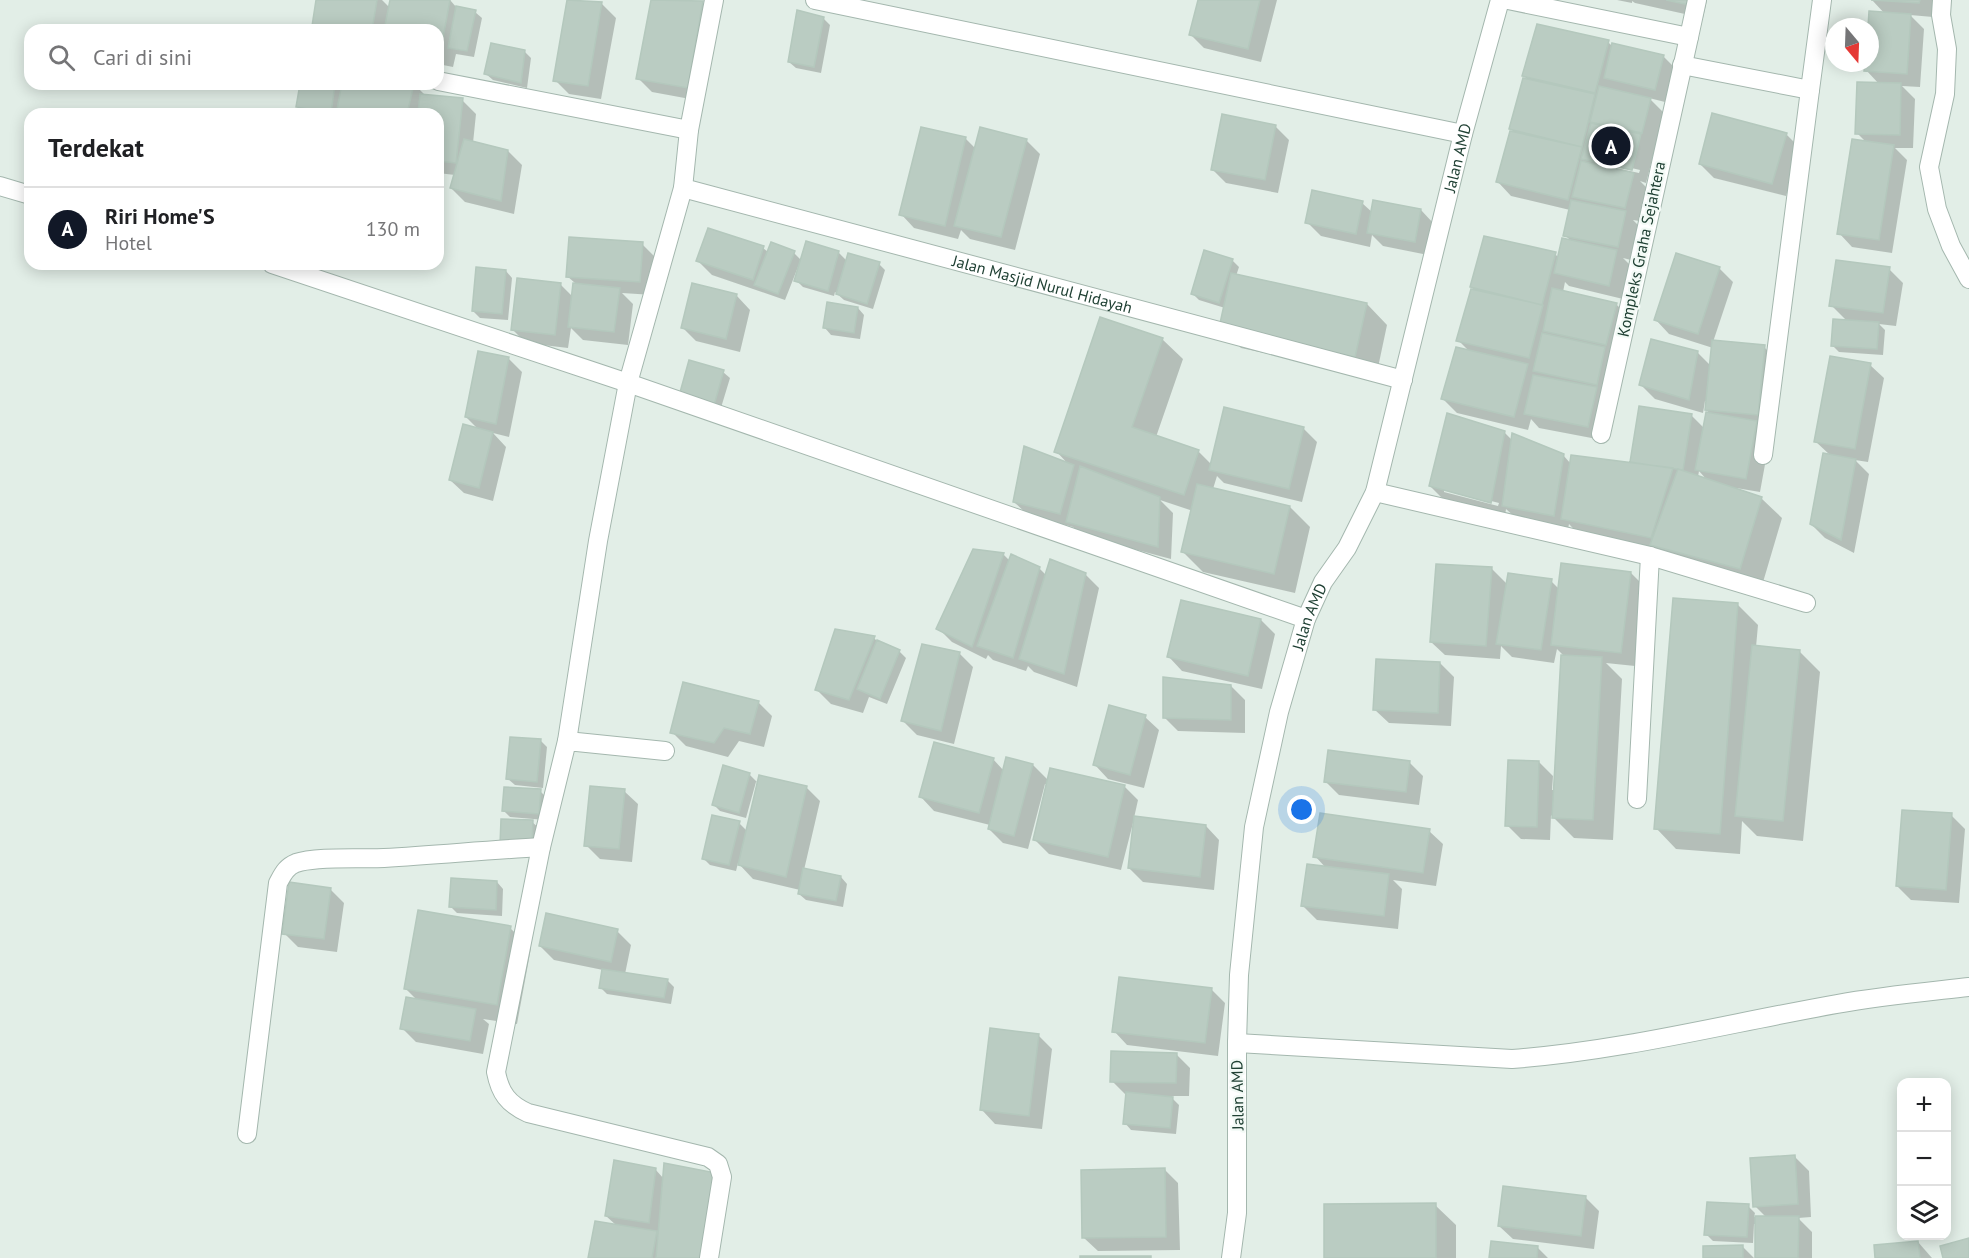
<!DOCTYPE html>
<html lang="id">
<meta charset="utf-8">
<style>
body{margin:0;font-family:"PT Sans",sans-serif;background:#f2f2f2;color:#202124}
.controls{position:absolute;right:18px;bottom:18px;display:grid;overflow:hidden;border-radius:12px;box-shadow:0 3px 15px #0003}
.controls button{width:54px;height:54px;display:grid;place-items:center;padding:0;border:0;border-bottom:2px solid #e0e0e0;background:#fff;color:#202124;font:30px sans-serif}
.compass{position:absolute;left:1825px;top:18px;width:54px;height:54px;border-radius:50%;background:#fff;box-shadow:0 3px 15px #0003;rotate:161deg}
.you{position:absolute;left:1302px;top:810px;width:21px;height:21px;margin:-15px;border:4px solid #fff;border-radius:50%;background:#1a73e8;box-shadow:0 0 0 9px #1a73e833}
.badge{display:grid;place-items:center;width:39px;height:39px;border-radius:50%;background:#111827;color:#fff;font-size:20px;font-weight:700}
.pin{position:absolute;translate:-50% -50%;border:3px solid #fff;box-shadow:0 2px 6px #0006}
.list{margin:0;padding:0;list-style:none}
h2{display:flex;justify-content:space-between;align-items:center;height:78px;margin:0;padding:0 24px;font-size:26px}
h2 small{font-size:20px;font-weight:400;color:#757577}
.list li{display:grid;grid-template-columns:39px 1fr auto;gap:18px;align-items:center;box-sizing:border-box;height:84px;padding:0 24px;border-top:2px solid #e0e0e0}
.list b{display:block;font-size:22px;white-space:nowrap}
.list p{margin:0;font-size:20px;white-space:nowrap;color:#757577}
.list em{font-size:20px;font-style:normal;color:#757577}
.icon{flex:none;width:33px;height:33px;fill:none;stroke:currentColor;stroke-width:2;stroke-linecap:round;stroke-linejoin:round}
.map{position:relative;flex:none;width:1969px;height:1258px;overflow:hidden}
.search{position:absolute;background:#fff;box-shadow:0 3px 15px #0003;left:24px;top:24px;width:420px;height:66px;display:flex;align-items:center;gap:15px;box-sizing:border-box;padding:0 21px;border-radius:18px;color:#757577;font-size:22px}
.panel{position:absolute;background:#fff;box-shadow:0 3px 15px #0003;left:24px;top:108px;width:420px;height:162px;border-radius:18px}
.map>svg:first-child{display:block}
.shadow{fill:#0003;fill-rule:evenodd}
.building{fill:#baccc2;stroke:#b4c8bd;stroke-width:1.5}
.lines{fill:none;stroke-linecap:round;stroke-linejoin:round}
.minor-casing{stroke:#a4b7ae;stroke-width:20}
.minor{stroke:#fff;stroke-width:18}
.labels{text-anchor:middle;stroke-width:4.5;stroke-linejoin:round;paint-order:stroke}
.street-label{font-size:16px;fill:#204134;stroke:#f3faf6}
</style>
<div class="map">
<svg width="1969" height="1258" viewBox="0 0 1969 1258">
<rect width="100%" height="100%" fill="#e2eee7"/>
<!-- shadow -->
<path class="shadow" d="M318,0H382L390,8V0H450L457,8L475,12L482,18L474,57L456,54L453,67L438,64V30H318L313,25Z
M569,0L602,4L616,18L601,99L569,94L555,80Z
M652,0H688L703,3L716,16L701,101L652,92L638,78Z
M1199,0H1277L1261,62L1204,48L1190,34Z
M1617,0H1707L1703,18L1635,3L1632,1V3Z
M1872,0H1934L1933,17L1910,15L1924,29L1920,87L1902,86L1915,99L1913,148H1895L1907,160L1892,253L1852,247L1839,233L1866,142L1857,133L1879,84L1866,70V63H1870L1869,27L1885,14Z
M823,18L830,25L821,73L796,68L789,62Z
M1608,42L1613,47L1663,56L1677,70L1669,103L1649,98L1664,113L1646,183L1640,181L1647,188L1639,221L1633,220L1639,226L1631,260L1623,258L1631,266L1623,299L1569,286L1565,282L1563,292L1616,304L1630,318L1602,440L1539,428L1531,419L1528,430L1457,413L1443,399L1470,352L1458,340L1476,291L1471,287L1555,254L1559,258L1571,241L1565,235L1570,210L1511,196L1498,182L1516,134L1511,129L1529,81L1524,76ZM1597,160L1640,170L1639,173L1597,164Z
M524,51L531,58L527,88L493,80L486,74Z
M302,84H414L426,96L462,100L476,114L473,143L508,151L522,165L514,214L465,202L451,188L455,175L438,173V114H305L298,107Z
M1275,126L1289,140L1278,193L1226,183L1212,169Z
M1786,134L1800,148L1786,196L1714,178L1700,164Z
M966,139L976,149L1026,140L1040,154L1015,250L970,239L961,230L958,239L914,228L901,214Z
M1362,203L1373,213L1421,210L1434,224L1428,255L1383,246L1372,235L1370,247L1321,236L1307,222Z
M709,229L763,248L768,252L794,253L802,261L838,252L847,261L879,264L885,270L873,309L844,300L835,292L834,296L803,287L796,280L800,267H798L785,300L712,275L698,261Z
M642,244L656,258L653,295L622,293L633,304L628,345L583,340L571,328L568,348L526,343L512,329L561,285L573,297L575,283L567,276Z
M1232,260L1239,267L1236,276L1367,304L1387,325L1376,377L1241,348L1220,327L1225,308L1199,300L1193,294Z
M1719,268L1733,282L1713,342L1764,347L1778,361L1770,437L1760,492L1736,488V490L1761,498L1782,518L1761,589L1583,539L1569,524L1568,529L1517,519L1506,509L1505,516L1444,500L1430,486L1504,432L1513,441L1563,455L1571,464L1636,465L1632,461L1691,415L1704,428L1712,415L1706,410L1707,401H1705L1703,413L1655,399L1641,385L1698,353L1711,366L1713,348L1669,334L1656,320ZM1646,462L1663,468L1646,466ZM1699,471L1707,480L1698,477ZM1444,489L1499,503L1498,506L1444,492Z
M1889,269L1903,283L1896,326L1879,324L1885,330L1883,355L1839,352L1832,345L1847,321L1831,305Z
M506,271L512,278L508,320L480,318L473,311Z
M693,285L737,296L750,310L740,352L696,341L682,327Z
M858,308L864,315L860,339L831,335L825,328Z
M1162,339L1183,359L1156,437L1198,451L1211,464L1303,428L1317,442L1302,502L1224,483L1217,476L1213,489L1290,507L1310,527L1295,593L1203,572L1183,552L1193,511L1160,500L1173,513L1171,559L1081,535L1073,527L1028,515L1014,502L1069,465L1056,451Z
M508,358L522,372L509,437L493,433L506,447L493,501L464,493L450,480L479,430L466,417Z
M1870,365L1884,378L1868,462L1855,460L1869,474L1854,553L1825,538L1811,524L1830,455L1815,441Z
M723,372L730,378L720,411L687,402Z
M974,551L1004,555L1010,561L1039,568L1046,575L1085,574L1099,588L1077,687L1034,672L1028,666L1026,671L993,660L988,655L986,659L952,642L938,628Z
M1491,568L1507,584L1551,581L1559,589L1631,573L1645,587L1635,666L1606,663L1622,679L1613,840L1574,838L1551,815L1550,840L1521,839L1507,825L1539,762L1553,776L1552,790H1555L1565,657L1557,649L1554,663L1512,657L1501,646L1500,659L1445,655L1431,642Z
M1738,605L1758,625L1756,647L1799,651L1820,672L1803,841L1757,836L1742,821L1740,854L1676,849L1656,828Z
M1261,620L1275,634L1262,689L1182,671L1169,657Z
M874,638L879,643L899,651L906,658L887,704L869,697L863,713L831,704L817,690Z
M959,653L973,667L954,744L917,735L903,721Z
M1440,663L1454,677L1451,726L1389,723L1375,710Z
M1231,686L1245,700V733L1178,731L1164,717Z
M758,702L772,716L764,747L739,741L728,757L686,746L672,732Z
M1145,717L1159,730L1144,788L1108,779L1095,765Z
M540,740L547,747L543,788L515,785L508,779Z
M993,759L1004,771L1033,765L1049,781L1124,786L1138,800L1134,818L1206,826L1219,840L1214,890L1143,882L1129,868L1135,824L1133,823L1121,870L1049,854L1035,840L1048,785L1045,784L1028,849L1003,843L989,829L990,825L934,811L921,797Z
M1409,762L1423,776L1419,805L1339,795L1325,781Z
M749,774L758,783L756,782L746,818L720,811L714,805Z
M806,787L820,801L804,870L841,877L847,884L843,907L806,900L799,894L800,890L753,879L738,863L736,871L710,865L704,859L739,823L747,831Z
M540,791L547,798L545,820L510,817L503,810Z
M624,791L638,804L632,862L600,859L586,845Z
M1951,815L1965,829L1959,903L1911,900L1897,886Z
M532,822L539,828L538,852L501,844Z
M1429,831L1443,844L1436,886L1393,880L1402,889L1398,929L1317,920L1303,906L1326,868L1315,856Z
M497,882L503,889L502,916L457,913L451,907Z
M330,889L344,903L337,952L298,947L284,933Z
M510,928L531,948L517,1024L483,1019L489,1024L483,1054L416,1042L402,1028L417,1000L405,988Z
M617,931L631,945L625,974L667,980L674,987L671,1004L607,994L600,987L603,970L554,960L540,946Z
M1211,989L1225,1003L1218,1056L1127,1045L1114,1031Z
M1038,1035L1052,1049L1042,1129L995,1124L982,1110Z
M1176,1054L1190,1068L1189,1096H1170L1179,1105L1176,1134L1131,1130L1125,1123L1126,1095L1112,1081Z
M1795,1157L1809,1171L1811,1217L1798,1218L1812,1232V1258H1756L1757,1224H1754L1753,1243L1713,1241L1706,1234L1748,1206L1755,1213L1754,1217H1766L1755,1206Z
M655,1169L664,1179L717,1258H590L617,1226L606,1216Z
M1164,1169L1178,1183L1180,1250L1098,1251L1084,1238Z
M1585,1197L1599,1211L1594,1249L1513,1239L1499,1226Z
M1435,1205L1456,1225V1258H1326Z
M1918,1242L1932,1258H1876Z
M1742,1246L1754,1258H1704Z
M1538,1248L1548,1258H1490Z"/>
<!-- building -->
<path class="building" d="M316,0H377L372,30H338L312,26Z
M390,0H450L440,54H438V30H384Z
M567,0L602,2L588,86L553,81Z
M651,0L703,1L688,88L636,79Z
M1198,0H1260L1248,49L1189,35Z
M1666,0H1691L1689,5Z
M1871,0H1920L1919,3Z
M456,6L476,10L467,51L448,48Z
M797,10L824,17L814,67L788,62Z
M1869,11L1911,14L1907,74L1864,71L1865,63H1870V27H1868Z
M1537,24L1609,40L1595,93L1522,76Z
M491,43L525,50L521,83L484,74Z
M1612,43L1664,55L1655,90L1604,78Z
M1523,78L1595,94L1582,147L1509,129Z
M1857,82L1901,83L1900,135L1855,134Z
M300,84H335L331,113L296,107Z
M342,84H414L407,114H336Z
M1599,86L1651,98L1642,133L1590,122Z
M420,94L463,98L456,163L438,161V114H418Z
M1712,113L1787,133L1772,184L1699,164Z
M1222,114L1276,125L1265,180L1211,170Z
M1591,123L1641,134L1632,170L1581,159Z
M921,127L966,137L945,226L899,215Z
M980,127L1027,139L1001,237L954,226Z
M1510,131L1582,147L1568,200L1496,182Z
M464,139L508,150L501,201L450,188Z
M1852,139L1894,145L1879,240L1837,234Z
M1581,161L1634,173L1625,208L1572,197Z
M1312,190L1363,201L1356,234L1305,223Z
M1373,200L1421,209L1415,242L1367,233Z
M1571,200L1626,211L1618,247L1563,236Z
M708,228L764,246L753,280L696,261Z
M1484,236L1556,252L1542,305L1470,287Z
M569,237L643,242L640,282L566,277Z
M1562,238L1617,250L1609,286L1554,273Z
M806,241L839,251L828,291L794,281Z
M771,242L795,251L778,294L754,285Z
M1204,250L1233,259L1219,303L1191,294Z
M848,253L880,262L867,304L836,294Z
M1676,253L1720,267L1698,334L1654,320Z
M1836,260L1890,267L1883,313L1829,306Z
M476,267L506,270L502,314L472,311Z
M1231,273L1367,303L1355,357L1219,328Z
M517,278L561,283L555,335L511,330Z
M573,283L620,288L614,332L568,327Z
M692,283L737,294L726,339L681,328Z
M1552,288L1617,303L1606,345L1543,331Z
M1471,289L1543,305L1529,358L1456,341Z
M827,302L858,307L854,333L823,328Z
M1100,317L1163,338L1132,427L1199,450L1184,495L1054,452Z
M1833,319L1879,322L1877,349L1831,346Z
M1542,333L1605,347L1597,385L1533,371Z
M1651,339L1698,351L1689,400L1639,385Z
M1712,340L1765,345L1758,415L1705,410Z
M1456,347L1528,364L1514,417L1441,399Z
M478,351L509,357L496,424L465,417Z
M1830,356L1871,363L1855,449L1814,442Z
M689,360L724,370L714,405L679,396Z
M1533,375L1597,387L1588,427L1524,414Z
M1639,406L1692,414L1683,470L1630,462Z
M1224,407L1304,427L1289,489L1209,470Z
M1706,412L1757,421L1746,479L1695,470Z
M1447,413L1505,431L1491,503L1429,486Z
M463,424L493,432L479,488L449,480Z
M1512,433L1564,454L1554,516L1502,506Z
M1024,446L1074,465L1060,514L1013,502Z
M1823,453L1856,459L1841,540L1810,524Z
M1571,455L1673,468L1651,538L1561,519Z
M1080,466L1160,497L1158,547L1066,522Z
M1678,469L1762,497L1740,569L1650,545Z
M1197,484L1290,506L1274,574L1181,552Z
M973,549L1004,553L972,647L936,629Z
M1011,554L1040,567L1013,658L977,646Z
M1050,559L1086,573L1064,674L1019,659Z
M1561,563L1631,572L1621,653L1551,645Z
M1436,564L1492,567L1486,646L1430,642Z
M1508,573L1552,579L1541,650L1496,644Z
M1673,598L1738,603L1720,834L1654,829Z
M1181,600L1261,619L1248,676L1167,657Z
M835,629L875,636L849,700L815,690Z
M877,640L900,650L880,699L857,689Z
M922,644L960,652L941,731L901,721Z
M1752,645L1800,650L1783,821L1735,816Z
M1561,655L1602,657L1593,820L1552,818Z
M1376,659L1440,662L1438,713L1373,710Z
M1163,677L1231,685V720L1163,718Z
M683,682L759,701L750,734L724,728L714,743L670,733Z
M1109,705L1146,715L1130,775L1093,765Z
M510,737L541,739L537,782L506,779Z
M934,742L994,758L979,813L919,797Z
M1328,750L1410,761L1406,792L1324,782Z
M1006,757L1033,764L1014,836L988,829Z
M1508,760L1539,761L1537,827L1505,826Z
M723,765L750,773L739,813L712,805Z
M1050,768L1125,785L1108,857L1033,840Z
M759,775L807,786L786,877L738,865Z
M590,786L625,789L619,849L584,846Z
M504,787L541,789L539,814L502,811Z
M1902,810L1952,813L1946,890L1896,886Z
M1320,813L1430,829L1423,873L1313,857Z
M712,815L740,821L729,865L702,859Z
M1134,816L1206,825L1200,877L1128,868Z
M501,819L533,820L532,846L500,845Z
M1307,864L1389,874L1384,916L1301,906Z
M803,868L841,876L836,901L798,894Z
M451,878L497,881L496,910L449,907Z
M289,882L331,888L324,939L282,934Z
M418,910L511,926L497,1005L404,989Z
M546,913L618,929L611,962L539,946Z
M602,969L668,979L664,998L599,988Z
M1119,977L1212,988L1205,1043L1112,1032Z
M406,997L476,1009L470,1041L400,1029Z
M990,1028L1039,1034L1029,1116L980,1110Z
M1111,1051L1177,1053L1176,1083L1110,1082Z
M1126,1092L1173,1097L1170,1128L1123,1124Z
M1795,1155L1798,1204L1753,1207L1750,1158Z
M614,1160L656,1168L649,1223L605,1216Z
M664,1163L716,1173L702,1258H656Z
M1165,1168L1166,1237L1082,1238L1081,1170Z
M1503,1186L1586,1196L1581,1236L1498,1226Z
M1707,1202L1749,1204L1747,1237L1704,1235Z
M1436,1203V1258H1324V1204Z
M1755,1216H1799L1798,1258H1755Z
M595,1221L657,1231L652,1258H588Z
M1969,1238V1258H1943L1940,1246Z
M1491,1241L1538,1246L1537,1258H1489Z
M1918,1241L1920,1258H1875L1874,1245Z
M1743,1245V1258H1703V1246Z
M1080,1256H1151V1258H1080Z"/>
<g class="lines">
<!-- minor casing -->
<g class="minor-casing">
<g id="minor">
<path d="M815,0L1463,134"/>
<path d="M1508,0L1689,37L1601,434"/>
<path d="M1942,0L1941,15L1947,49L1945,94L1929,167L1937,209L1951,246L1969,279"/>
<path d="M1689,37L1697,0"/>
<path d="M1682,65L1810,90L1822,0"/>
<path d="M438,81L689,130"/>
<path d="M0,186L30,195"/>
<path id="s1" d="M683,188L1403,380"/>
<path d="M272,264L628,383L1306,619"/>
<path d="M1763,455L1810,90"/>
<path d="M1375,492L1650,556L1806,603"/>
<path d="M567,741L598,541L628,383L683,188L689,130L714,0"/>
<path d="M665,751L567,741L541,847L496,1072C500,1093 508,1104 528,1113L708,1157L718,1164L722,1177L709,1258"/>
<path d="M1637,799L1650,556"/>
<path d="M1237,1043L1512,1059C1622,1051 1729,1023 1837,1004C1881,996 1925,992 1969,987"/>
<path d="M247,1134L278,883C283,874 286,867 296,863C315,856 361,859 384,858C436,855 488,850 541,847"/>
<path id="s2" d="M1231,1258L1237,1213V1043L1239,975L1254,827L1279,712L1306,619L1323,582L1347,548L1375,492L1463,134L1500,0"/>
</g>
</g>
<!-- minor -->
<use href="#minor" class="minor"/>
</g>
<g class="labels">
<!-- street labels -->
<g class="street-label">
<text dy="6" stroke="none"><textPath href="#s2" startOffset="1136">Jalan AMD</textPath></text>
<text transform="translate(1641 249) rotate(-78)" y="6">Kompleks Graha Sejahtera</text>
<text dy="6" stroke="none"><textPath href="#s1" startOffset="372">Jalan Masjid Nurul Hidayah</textPath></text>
<text dy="6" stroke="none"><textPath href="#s2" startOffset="650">Jalan AMD</textPath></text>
<text transform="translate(1237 1095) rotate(-91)" y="6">Jalan AMD</text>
</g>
</g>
</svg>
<div class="controls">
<button>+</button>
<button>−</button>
<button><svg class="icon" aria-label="layers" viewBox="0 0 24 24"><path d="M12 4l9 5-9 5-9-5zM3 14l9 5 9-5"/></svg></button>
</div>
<svg class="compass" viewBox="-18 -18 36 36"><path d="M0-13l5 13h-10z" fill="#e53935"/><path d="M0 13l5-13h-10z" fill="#757577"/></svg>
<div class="you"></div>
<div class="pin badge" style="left:1611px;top:146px">A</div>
<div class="search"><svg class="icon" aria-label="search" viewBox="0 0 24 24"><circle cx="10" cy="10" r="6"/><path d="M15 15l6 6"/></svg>Cari di sini</div>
<section class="panel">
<h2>Terdekat<small></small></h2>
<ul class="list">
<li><span class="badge">A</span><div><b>Riri Home'S</b><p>Hotel</p></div><em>130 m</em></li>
</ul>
</section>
</div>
